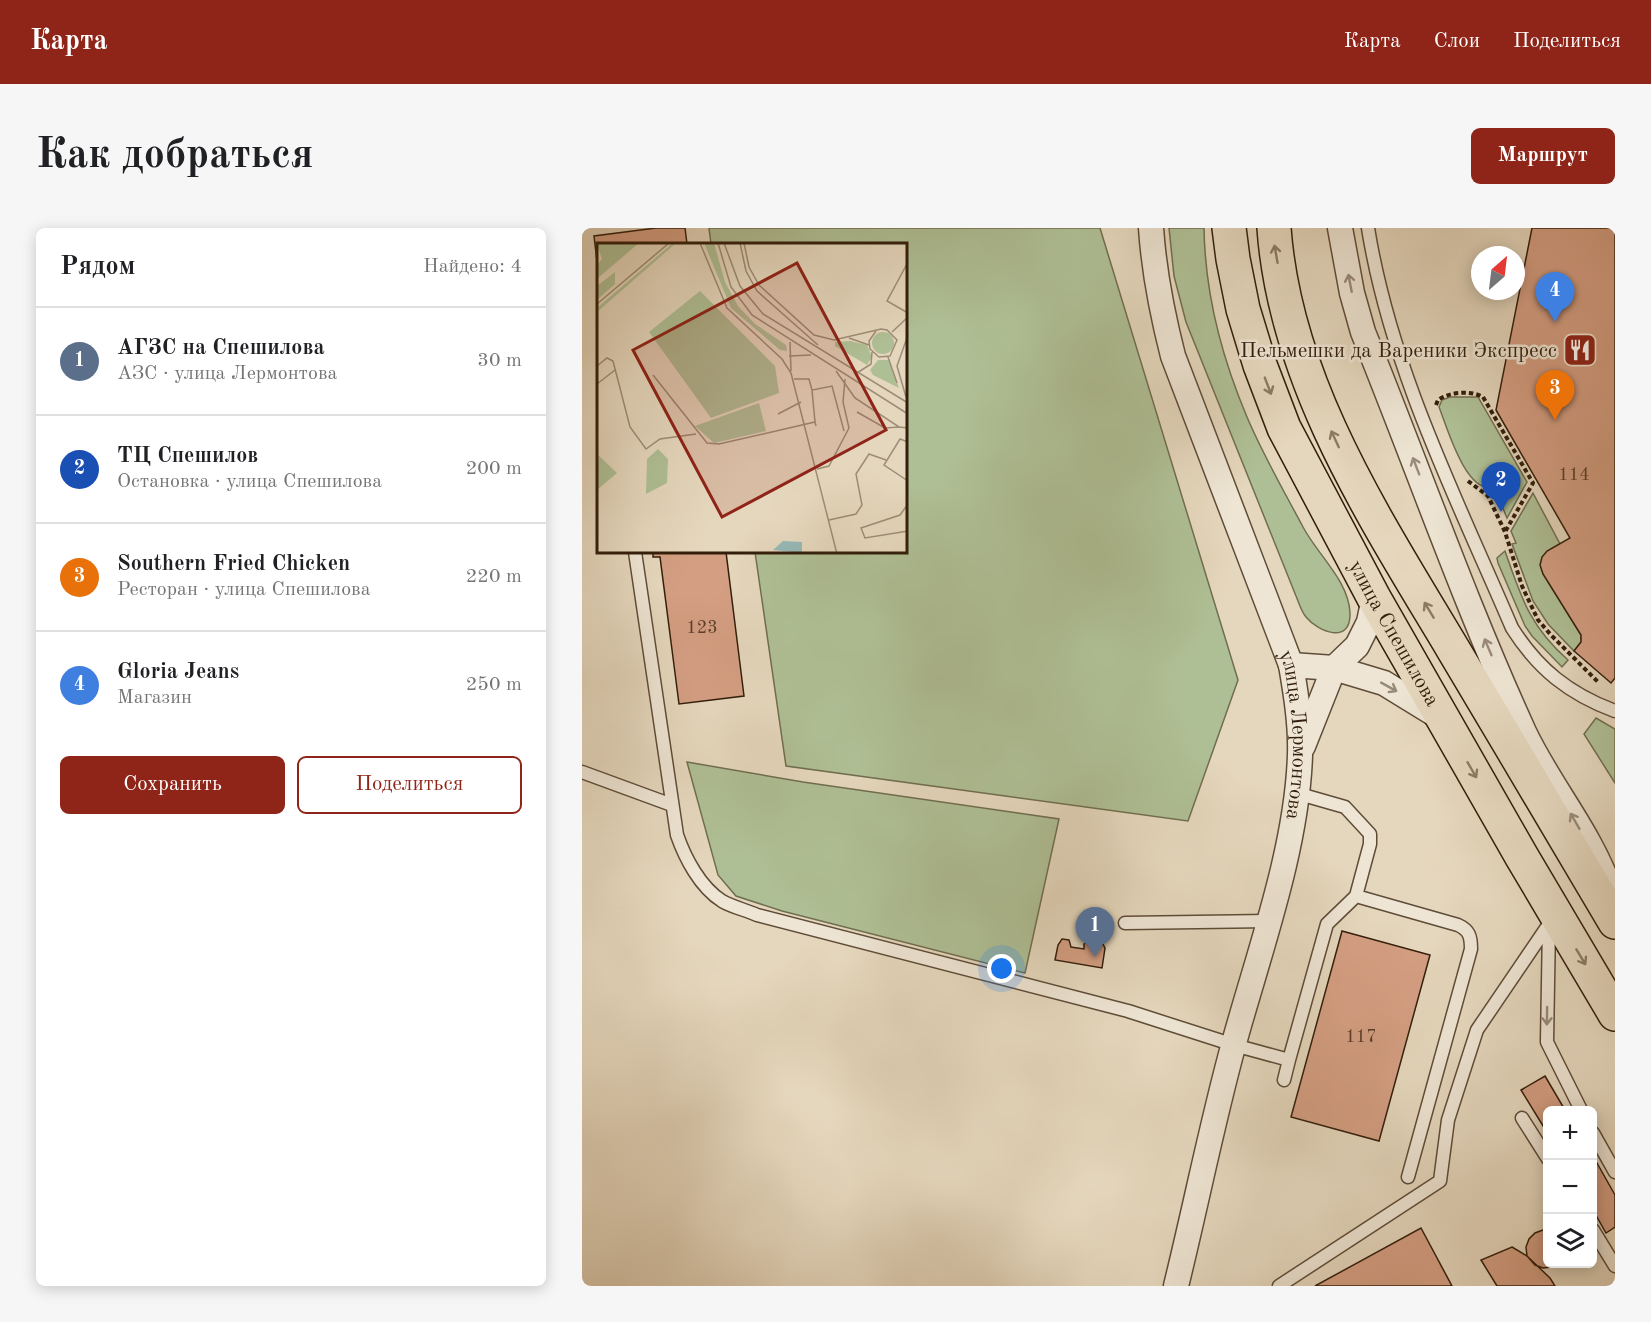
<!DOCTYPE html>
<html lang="ru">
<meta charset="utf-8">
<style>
body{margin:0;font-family:"Old Standard TT",serif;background:#f6f6f6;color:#202124}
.controls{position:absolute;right:18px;bottom:18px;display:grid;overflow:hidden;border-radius:9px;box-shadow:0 3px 15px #0003}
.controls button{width:54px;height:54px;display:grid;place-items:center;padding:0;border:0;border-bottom:2px solid #e0e0e0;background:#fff;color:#202124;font:30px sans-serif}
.compass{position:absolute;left:889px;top:18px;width:54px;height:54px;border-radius:50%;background:#fff;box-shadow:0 3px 15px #0003;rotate:28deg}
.you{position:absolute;left:420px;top:741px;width:21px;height:21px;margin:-15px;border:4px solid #fff;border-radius:50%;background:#1a73e8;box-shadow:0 0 0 9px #1a73e833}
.badge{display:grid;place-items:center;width:39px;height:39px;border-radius:50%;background:#8f2418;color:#fff;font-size:20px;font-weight:700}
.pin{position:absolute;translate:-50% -50px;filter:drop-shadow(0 2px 3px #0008)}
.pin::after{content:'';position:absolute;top:32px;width:21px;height:18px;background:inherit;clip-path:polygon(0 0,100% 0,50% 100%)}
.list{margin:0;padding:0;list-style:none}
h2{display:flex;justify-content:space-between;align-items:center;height:78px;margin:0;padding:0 24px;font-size:26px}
h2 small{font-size:20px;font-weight:400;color:#757577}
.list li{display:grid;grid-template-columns:39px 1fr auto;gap:18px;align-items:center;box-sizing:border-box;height:108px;padding:0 24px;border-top:2px solid #e0e0e0}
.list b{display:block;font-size:22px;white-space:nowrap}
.list p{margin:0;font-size:20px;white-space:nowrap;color:#757577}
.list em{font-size:20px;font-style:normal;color:#757577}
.actions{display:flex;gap:12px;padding:18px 24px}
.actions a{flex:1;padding:14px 0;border:2px solid #8f2418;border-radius:9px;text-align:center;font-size:21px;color:#8f2418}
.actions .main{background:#8f2418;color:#fff}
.icon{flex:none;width:33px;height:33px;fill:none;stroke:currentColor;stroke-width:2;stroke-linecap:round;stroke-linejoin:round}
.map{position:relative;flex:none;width:1033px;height:1058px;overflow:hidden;border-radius:9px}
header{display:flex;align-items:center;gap:36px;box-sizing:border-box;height:84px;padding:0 30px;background:#8f2418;color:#fff}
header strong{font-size:28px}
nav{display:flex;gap:33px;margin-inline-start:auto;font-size:21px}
.intro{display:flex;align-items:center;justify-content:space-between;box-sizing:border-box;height:144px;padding:0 36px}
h1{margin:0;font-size:42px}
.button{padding:15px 27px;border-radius:9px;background:#8f2418;color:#fff;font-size:21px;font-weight:700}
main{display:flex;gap:36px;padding:0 36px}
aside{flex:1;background:#fff;border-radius:9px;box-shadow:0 3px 15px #0003}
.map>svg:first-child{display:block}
.green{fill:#afbf95;stroke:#706e50;stroke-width:1.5}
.building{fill:#d49e82;stroke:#321e0b;stroke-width:1.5}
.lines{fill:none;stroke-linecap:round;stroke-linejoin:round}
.service-casing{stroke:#5f4c38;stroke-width:15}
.minor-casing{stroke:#5f4c38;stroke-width:27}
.primary-casing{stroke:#321e0b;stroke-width:36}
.path{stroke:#321e0b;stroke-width:4;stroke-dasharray:4.5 3;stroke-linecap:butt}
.service{stroke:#eee5d4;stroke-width:12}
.minor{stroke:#eee5d4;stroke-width:24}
.primary{stroke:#e5d7bd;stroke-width:33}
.oneway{stroke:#8c7a64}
.oneway2{stroke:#998b7a}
.labels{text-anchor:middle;stroke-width:5;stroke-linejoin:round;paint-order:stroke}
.number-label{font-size:18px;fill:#5a3e29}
.poi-label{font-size:21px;fill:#321e0b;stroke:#eee5d4;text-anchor:end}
.street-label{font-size:21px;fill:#321e0b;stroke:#eee5d4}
.inset-road{fill:none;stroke:#9d8d76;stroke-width:1.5}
.view{fill:#8f2418;fill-opacity:0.15;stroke:#8f2418;stroke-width:3}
.inset-edge{fill:none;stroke:#321e0b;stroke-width:3}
</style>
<header>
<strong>Карта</strong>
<nav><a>Карта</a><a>Слои</a><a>Поделиться</a></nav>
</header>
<div class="intro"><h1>Как добраться</h1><a class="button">Маршрут</a></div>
<main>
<aside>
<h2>Рядом<small>Найдено: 4</small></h2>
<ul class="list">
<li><span class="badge" style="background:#5c6f8a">1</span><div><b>АГЗС на Спешилова</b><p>АЗС · улица Лермонтова</p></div><em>30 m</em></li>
<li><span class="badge" style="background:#1a4fb4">2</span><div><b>ТЦ Спешилов</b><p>Остановка · улица Спешилова</p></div><em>200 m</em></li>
<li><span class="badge" style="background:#e8710a">3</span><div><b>Southern Fried Chicken</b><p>Ресторан · улица Спешилова</p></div><em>220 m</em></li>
<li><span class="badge" style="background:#3f7fe0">4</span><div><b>Gloria Jeans</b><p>Магазин</p></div><em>250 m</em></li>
</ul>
<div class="actions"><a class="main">Сохранить</a><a>Поделиться</a></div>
</aside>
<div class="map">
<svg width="1033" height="1058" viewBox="0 0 1033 1058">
<rect width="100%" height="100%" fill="#e5d7bd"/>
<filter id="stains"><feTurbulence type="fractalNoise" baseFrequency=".00333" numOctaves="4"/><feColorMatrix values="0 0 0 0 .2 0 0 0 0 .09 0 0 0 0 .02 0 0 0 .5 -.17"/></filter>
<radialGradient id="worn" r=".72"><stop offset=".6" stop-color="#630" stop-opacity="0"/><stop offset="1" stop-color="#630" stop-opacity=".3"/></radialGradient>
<!-- green -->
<path class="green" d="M127,0H518L656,452L606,593L204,538L173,324H324V16H129Z
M587,0H622C623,65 640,130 665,189C681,227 702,263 721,299C735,326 767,353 768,385C769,417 736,404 724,389C719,383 717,375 714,368L604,94L592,48Z
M868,169H896L945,254L925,290L912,259C884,267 865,199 857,179L860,172Z
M951,265L978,316C965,323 955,329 961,346L999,407V414L992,423L966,396L951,373L930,316L934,315L929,303Z
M923,323C939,369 948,399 986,432L980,439L950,408L943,398L916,335L915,330Z
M1014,490L1033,501V555L1002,506Z
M105,534L221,554L477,591L443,745L200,683L154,668L136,647Z"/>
<!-- building -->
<path class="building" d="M74,0H103L105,16H16V42L12,8Z
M950,0H1033V450L1029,455L992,423L999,414V407L961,346L958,337L960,329L965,323L988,310L914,182Z
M71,324H144L162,468L97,476L78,329H71Z
M760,703L848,727L797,913L709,889Z
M480,711L487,712L489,719L502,721V716L506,713L512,712L521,716L523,720L520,740L473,732L476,717Z
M963,848L983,882H966V906L939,862Z
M1011,928L1033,967V999L1024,1005L1011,982Z
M839,1000L870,1058H733Z
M961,1002L966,1003V1036H975L970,1039L961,1040L953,1037L945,1028L944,1019L947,1011L953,1005Z
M930,1019L945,1028L968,1050L973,1058H915L899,1032Z"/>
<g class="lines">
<!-- service casing -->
<g class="service-casing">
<path id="service" d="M786,0C809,142 874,269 930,400C956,441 987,466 1033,483
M53,324L95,607C103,630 118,659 140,673C150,679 164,682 175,687L546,783L652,817L707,832L702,852
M0,544L90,577
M714,565L763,579L788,606V616L774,668
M543,695L687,693
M967,697L965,814L999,882
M707,832L745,696L774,668L876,697C887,702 889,708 889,721L826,949
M940,890L966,931
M1011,905L1033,944
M1011,1002L1033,1038
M697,1058L858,953L866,892L895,802L967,696"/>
</g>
<!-- minor casing -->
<g class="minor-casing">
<g id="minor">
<path id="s1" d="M569,0C572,44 580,85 591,128L709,437C714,466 719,497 718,527C715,621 677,724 652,815C630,895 614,977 594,1058"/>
<path d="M758,0L770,65L781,104C835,237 882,373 942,504C967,557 1007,603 1027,659"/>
<path d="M709,437L752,440L802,455L859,490"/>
<path d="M721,518L752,440L775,418L787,394L792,370"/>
</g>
</g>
<!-- primary casing -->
<g class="primary-casing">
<g id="primary">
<path id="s2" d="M647,0L651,31L661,81L678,137L702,200L792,370L940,629L1033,786"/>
<path d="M692,0C703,155 794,292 871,421C925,512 979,602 1033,694"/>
</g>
</g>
<!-- path -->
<path class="path" d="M854,177L856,172C867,164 889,162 901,169L951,255L923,304
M886,253L906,268L923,304L940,358L956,392L969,407L1017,455"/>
<!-- service -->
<use href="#service" class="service"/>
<!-- minor -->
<use href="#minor" class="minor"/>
<!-- primary -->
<use href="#primary" class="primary"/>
</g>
<!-- one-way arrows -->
<defs><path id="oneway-shaft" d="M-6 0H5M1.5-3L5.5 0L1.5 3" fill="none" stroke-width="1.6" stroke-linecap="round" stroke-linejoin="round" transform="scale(1.5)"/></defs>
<g class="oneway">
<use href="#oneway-shaft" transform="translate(694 26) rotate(-100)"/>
<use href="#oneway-shaft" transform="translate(686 158) rotate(69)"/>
<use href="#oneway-shaft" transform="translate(753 211) rotate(-115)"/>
<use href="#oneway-shaft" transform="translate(847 382) rotate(-121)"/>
<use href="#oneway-shaft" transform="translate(890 542) rotate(60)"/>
<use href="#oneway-shaft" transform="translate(999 729) rotate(59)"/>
</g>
<g class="oneway2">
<use href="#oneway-shaft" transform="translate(768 55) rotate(-101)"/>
<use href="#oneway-shaft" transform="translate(834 238) rotate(-111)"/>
<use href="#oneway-shaft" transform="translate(906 419) rotate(-113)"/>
<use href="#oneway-shaft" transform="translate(807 459) rotate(29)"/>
<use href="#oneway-shaft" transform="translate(993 593) rotate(-120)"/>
<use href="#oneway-shaft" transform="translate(965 788) rotate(91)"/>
</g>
<!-- icons -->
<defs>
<g id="restaurant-square" transform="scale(1.725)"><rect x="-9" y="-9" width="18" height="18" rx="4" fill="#8f2418" stroke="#eee5d4"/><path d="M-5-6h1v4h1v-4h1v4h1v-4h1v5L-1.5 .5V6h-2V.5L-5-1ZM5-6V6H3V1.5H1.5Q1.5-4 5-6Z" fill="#fff"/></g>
</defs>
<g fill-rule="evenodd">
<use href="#restaurant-square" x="998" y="122"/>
</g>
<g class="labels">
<!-- number labels -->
<g class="number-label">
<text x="992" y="252">114</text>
<text x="120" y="405">123</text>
<text x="779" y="814">117</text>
</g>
<!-- poi labels -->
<g class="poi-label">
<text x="975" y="129">Пельмешки да Вареники Экспресс</text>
</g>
<!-- street labels -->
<g class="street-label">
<text dy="7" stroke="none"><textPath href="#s2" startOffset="441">улица Спешилова</textPath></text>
<text dy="7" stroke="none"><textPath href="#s1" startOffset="531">улица Лермонтова</textPath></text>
</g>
</g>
<!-- overview -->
<g transform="translate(15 15)">
<rect width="310" height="310" fill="#e5d7bd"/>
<path d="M42,0L15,23L0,36V22L5,16L0,1ZM76,0H79L0,69V65ZM107,0H117L128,39L141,63L158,81L189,102L190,108L183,107L134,65ZM18,29V41L0,57V43ZM103,48L178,123L182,150L114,175L52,89ZM275 100a11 11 0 1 1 22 0a11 11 0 1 1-22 0ZM253,98L270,102L275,114L270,122L238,103V99ZM281,117H292L302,145L276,132L273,127ZM162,160L169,188L117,200L98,183ZM61,206L71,216L70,240L49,251L50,216ZM0,211L20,230L0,247Z" fill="#afbf95"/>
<path d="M186,298L205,299V310L176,307Z" fill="#96b8b6"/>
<path class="inset-road" d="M103,0L130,65L185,116L194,130L240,311M121,0L134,44L155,72L311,171M127,0L143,43L166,71L311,160M143,0L149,28L160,48L221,102M147,0L152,24L162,42L217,92L237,97L284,86L290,87L300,97L293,113L282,114L273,106L272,98L279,88M311,19L290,58L311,70M0,61L72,0M295,89L311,74M252,95L272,102M193,99L194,128M192,113L214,112M291,114L300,140M0,123L10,115L16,118L33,184L49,206L63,196L99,191M239,128L258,155L302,184L311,185M260,130L274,121L275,109M56,132L110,200L122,201L218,179L219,183M197,136H212L215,147M0,141L18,127M309,154L300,123L311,92M260,169L288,185L302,184M181,171L204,159M218,179L215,147L235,143L247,188M311,199L303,196L287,222L311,238M220,226L232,223L252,185L246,159L248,136M311,261L303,272L264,285L268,295L311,288M232,277L259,271L265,262L259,231L272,211L289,217"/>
<path class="view" d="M200,20L289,187L125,274L36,107Z"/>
<rect width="310" height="310" class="inset-edge"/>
</g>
<rect width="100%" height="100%" filter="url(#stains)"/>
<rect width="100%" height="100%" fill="url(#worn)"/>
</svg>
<div class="controls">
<button>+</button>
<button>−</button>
<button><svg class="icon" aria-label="layers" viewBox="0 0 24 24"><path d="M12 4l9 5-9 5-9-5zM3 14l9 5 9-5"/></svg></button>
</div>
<svg class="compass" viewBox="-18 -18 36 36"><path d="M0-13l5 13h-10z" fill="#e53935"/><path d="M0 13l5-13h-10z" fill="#757577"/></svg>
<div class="you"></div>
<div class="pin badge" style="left:513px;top:729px;background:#5c6f8a">1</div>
<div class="pin badge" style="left:919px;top:284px;background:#1a4fb4">2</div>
<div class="pin badge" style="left:973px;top:192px;background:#e8710a">3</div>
<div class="pin badge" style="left:973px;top:94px;background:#3f7fe0">4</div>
</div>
</main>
